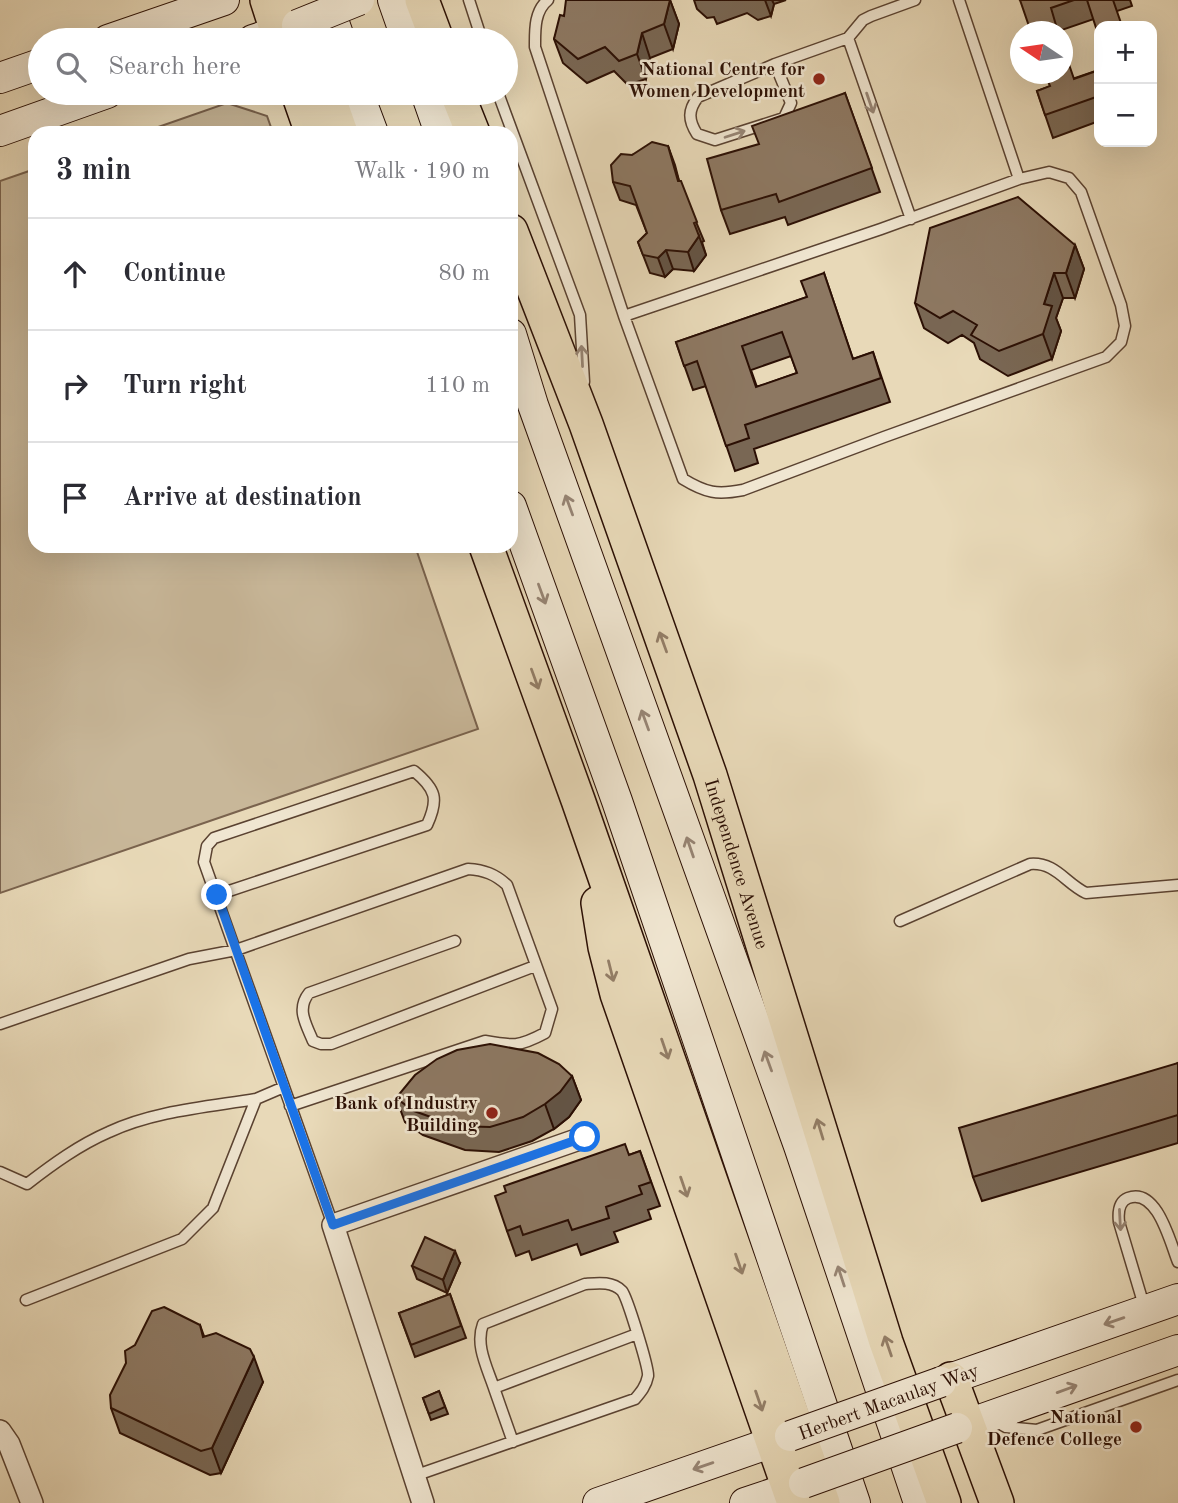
<!DOCTYPE html>
<meta charset="utf-8">
<style>
body{margin:0;font-family:"Old Standard TT",serif;background:#f2f2f3;color:#2b2b33}
.controls{position:absolute;right:21px;top:21px;display:grid;overflow:hidden;border-radius:14px;box-shadow:0 7px 28px #0002}
.controls button{width:63px;height:63px;display:grid;place-items:center;padding:0;border:0;border-bottom:2px solid #e1e1e2;background:#fff;color:#2b2b33;font:35px sans-serif}
.compass{position:absolute;left:1010px;top:21px;width:63px;height:63px;border-radius:50%;background:#fff;box-shadow:0 7px 28px #0002;rotate:283deg}
.stop{position:absolute;width:21px;height:21px;margin:-16px;border:5px solid #1a73e8;border-radius:50%;background:#fff}
.stop.end{background:#1a73e8;border-color:#fff;box-shadow:0 2px 7px #0008}
.list{margin:0;padding:0;list-style:none}
h2{display:flex;justify-content:space-between;align-items:center;height:91px;margin:0;padding:0 28px;font-size:30px}
h2 small{font-size:23px;font-weight:400;color:#7c7c81}
.list li{display:grid;grid-template-columns:46px 1fr auto;gap:21px;align-items:center;box-sizing:border-box;height:112px;padding:0 28px;border-top:2px solid #e1e1e2}
.list b{display:block;font-size:26px;white-space:nowrap}
.list em{font-size:23px;font-style:normal;color:#7c7c81}
.icon{flex:none;width:38px;height:38px;fill:none;stroke:currentColor;stroke-width:2;stroke-linecap:round;stroke-linejoin:round}
.map{position:relative;flex:none;width:1178px;height:1503px;overflow:hidden}
.search{position:absolute;background:#fff;box-shadow:0 7px 28px #0002;left:28px;top:28px;width:490px;height:77px;display:flex;align-items:center;gap:18px;box-sizing:border-box;padding:0 24px;border-radius:38px;color:#7c7c81;font-size:26px}
.panel{position:absolute;background:#fff;box-shadow:0 7px 28px #0002;left:28px;top:126px;width:490px;height:427px;border-radius:21px}
.map>svg:first-child{display:block}
.green{fill:#c8b799;stroke:#7a634e;stroke-width:2}
.lines{fill:none;stroke-linecap:round;stroke-linejoin:round}
.service-casing{stroke:#5a4231;stroke-width:13}
.minor-casing{stroke:#5a4231;stroke-width:24}
.secondary-casing{stroke:#2b0f04;stroke-width:32}
.primary-casing{stroke:#2b0f04;stroke-width:36}
.service{stroke:#f0e6d1;stroke-width:10}
.minor{stroke:#f0e6d1;stroke-width:21}
.secondary{stroke:#f0e6d1;stroke-width:30}
.primary{stroke:#e8d9b8;stroke-width:33}
.secondary-bridge-casing{stroke:#2b0f04;stroke-width:32;stroke-linecap:butt}
.secondary-bridge{stroke:#f0e6d1;stroke-width:30}
.wall{fill:#796754;stroke:#2b0f04;stroke-width:2;fill-rule:evenodd}
.shaded-wall{fill:#635445;stroke:#2b0f04;stroke-width:2}
.building{fill:#8d7862;stroke:#2b0f04;stroke-width:2;fill-rule:evenodd}
.oneway{stroke:#978575}
.oneway2{stroke:#937e67}
.route{stroke:#1a73e8;stroke-width:9}
.poi-dot{fill:#8f2418;stroke:#f0e6d1;stroke-width:2.5}
.labels{text-anchor:middle;stroke-width:5;stroke-linejoin:round;paint-order:stroke}
.poi-label{font-size:19px;font-weight:bold;fill:#2b0f04;stroke:#f0e6d1;text-anchor:end}
.street-label{font-size:19px;fill:#2b0f04;stroke:#f0e6d1}
</style>
<div class="map">
<svg width="1178" height="1503" viewBox="0 0 1178 1503">
<rect width="100%" height="100%" fill="#e8d9b8"/>
<filter id="stains"><feTurbulence type="fractalNoise" baseFrequency=".00286" numOctaves="4"/><feColorMatrix values="0 0 0 0 .2 0 0 0 0 .09 0 0 0 0 .02 0 0 0 .5 -.17"/></filter>
<radialGradient id="worn" r=".72"><stop offset=".6" stop-color="#630" stop-opacity="0"/><stop offset="1" stop-color="#630" stop-opacity=".3"/></radialGradient>
<!-- green -->
<path class="green" d="M227,103L267,116L273,133H141Z
M35,169V546H415L478,729L0,893V181Z"/>
<g class="lines">
<!-- service casing -->
<g class="service-casing">
<path id="service" d="M469,0L482,40
M548,0C534,11 535,31 535,47L624,316
M959,0L1019,179
M848,38L911,219
M775,64L791,103L784,118L715,140L697,134C688,120 688,110 698,97L775,64L848,38L863,20L871,16L915,0
M498,93L580,315L584,382
M1049,172L1069,178L1081,192L1121,305L1125,326L1121,342L1106,357L884,437L743,490C717,495 706,493 683,479L624,316L881,229L1019,179Z
M217,895L427,825C439,799 436,789 414,771L214,838L207,846L204,862L333,1225
M900,921L1030,864C1056,862 1065,883 1086,893L1178,885
M455,941L309,993C296,1009 306,1024 313,1041L321,1044H331L535,966
M0,1024L189,959L236,950L468,869C484,870 495,874 507,885L552,1009L545,1033C519,1047 513,1046 485,1041L290,1106
M0,1172L27,1184C53,1164 79,1145 109,1132C154,1111 207,1107 256,1099
M26,1300L182,1239L213,1208L256,1099L284,1087
M1145,1309L1119,1222C1118,1213 1118,1202 1128,1198C1157,1187 1170,1242 1178,1262
M494,1388L513,1442
M995,1421L1006,1427L1037,1430L1178,1380
M414,1476L635,1399C641,1392 646,1386 648,1376C649,1368 627,1297 622,1291C612,1281 598,1283 585,1284L483,1324C475,1345 487,1367 494,1388L637,1334"/>
</g>
<!-- minor casing -->
<g class="minor-casing">
<path id="minor" d="M0,1431L9,1444L32,1503
M423,1503L333,1225L585,1137"/>
</g>
<!-- secondary casing -->
<g class="secondary-casing">
<path id="secondary" d="M326,0L340,40
M393,0L407,40
M108,40L224,0
M253,40L297,25
M0,78L40,64
M358,93L373,133
M426,93L440,133
M0,131L107,93
M511,334L533,405L799,1146L919,1503
M511,506L617,801L855,1503
M941,1382L1178,1299
M957,1428L1178,1350
M598,1503L790,1436
M745,1503L804,1483"/>
</g>
<!-- primary casing -->
<g class="primary-casing">
<g id="primary">
<path d="M267,0L280,40"/>
<path d="M296,0L310,40"/>
<path d="M422,0L437,40"/>
<path d="M298,93L312,133"/>
<path d="M327,93L341,133"/>
<path d="M457,93L473,133"/>
<path id="s1" d="M511,231L586,424L710,775L886,1342L944,1503"/>
<path d="M486,546L578,800L823,1503"/>
<path d="M598,903L605,947L617,994L794,1503"/>
<path d="M951,1379L997,1503"/>
</g>
</g>
<!-- service -->
<use href="#service" class="service"/>
<!-- minor -->
<use href="#minor" class="minor"/>
<!-- secondary -->
<use href="#secondary" class="secondary"/>
<!-- primary -->
<use href="#primary" class="primary"/>
<!-- secondary-bridge casing -->
<g class="secondary-bridge-casing">
<path id="secondary-bridge" d="M297,25L359,0
M790,1436L941,1382
M804,1483L957,1428"/>
</g>
<!-- secondary-bridge -->
<use href="#secondary-bridge" class="secondary-bridge"/>
</g>
<!-- wall -->
<path class="wall" d="M670,0L679,24L673,49L650,58L646,79L628,85L614,71L587,83L563,63L554,39L564,16Z
M694,0H786L774,4L771,16L758,20L747,13L717,24L714,17L707,18L697,9Z
M1020,0H1130L1132,6L1059,31Z
M1099,70V121L1053,138L1037,91Z
M845,93L880,192L788,225L785,217L730,234L721,210L759,144Z
M668,146L679,181L704,241L702,242L706,255L694,271L673,269L665,277L650,273L638,242L647,233L636,205L620,200L613,182L632,155Z
M1075,245L1084,269L1075,298H1063L1056,318L1061,331L1052,359L1008,376L980,359L974,343L962,335L948,343L924,328L915,303Z
M824,273L853,359L873,352L890,402L754,449L758,463L735,471L706,386L693,390L676,342L807,297ZM791,356L797,373L757,387L751,370Z
M1178,1063V1143L982,1201L973,1177Z
M572,1076L581,1100L569,1117L554,1129L532,1141L499,1152L465,1150L423,1135L405,1122L396,1098Z
M640,1151L660,1206L648,1210L651,1219L614,1232L618,1242L581,1255L577,1244L532,1260L529,1251L516,1256L507,1231L629,1155Z
M460,1263L447,1293L417,1279L412,1266Z
M450,1294L466,1338L415,1357L399,1313Z
M200,1325L204,1336L263,1382L221,1473L210,1475L120,1433L111,1408Z
M439,1391L448,1414L431,1420L423,1398Z"/>
<!-- shaded-wall -->
<path class="shaded-wall" d="M670,0L679,24L673,49L664,24Z
M765,0H772L774,4L771,16Z
M642,33L650,58L646,79L637,54Z
M668,146L675,165L684,200L678,181Z
M699,236L706,255L694,271L688,252Z
M1075,245L1084,269L1075,298L1066,273Z
M666,250L673,269L665,277L658,258Z
M1054,273L1063,298L1056,318L1061,331L1052,359L1043,334L1044,304Z
M572,1076L581,1100L569,1117L554,1129L545,1104Z
M455,1251L460,1263L447,1293L443,1280Z
M254,1357L263,1382L221,1473L212,1448Z"/>
<!-- building -->
<path class="building" d="M566,0H670L664,24L642,33L637,54L619,61L605,47L578,59L554,39L560,15L564,16Z
M1020,0H1074L1051,8L1058,32H1031Z
M1087,0H1113L1122,26H1099V37Z
M1062,44L1074,79L1099,70V96L1045,115L1037,91L1050,86L1045,74H1062Z
M845,93L872,168L779,202L776,194L721,210L707,159L759,144L752,126Z
M652,142L668,146L678,181H681L697,222L694,223L699,236L688,252L666,250L658,258L643,255L638,242L647,233L630,186L613,182L611,165L621,154L632,155Z
M1018,197L1075,245L1066,273H1054L1044,304L1052,306L1043,334L999,351L971,335L977,325L953,311L940,318L915,303L930,228Z
M824,273L853,359L873,352L881,378L745,425L749,438L726,446L697,361L684,366L676,342L807,297L801,281ZM782,332L797,373L756,387L742,346Z
M490,1044L538,1053L559,1064L572,1076L560,1092L545,1104L523,1117L490,1127L456,1126L414,1111L396,1098L415,1075L437,1059L457,1050Z
M1178,1063V1115L973,1177L959,1128Z
M625,1144L629,1155L640,1151L651,1182L639,1186L642,1194L606,1207L609,1218L572,1230L568,1220L523,1235L520,1226L507,1231L495,1196L506,1192L504,1186Z
M425,1237L455,1251L443,1280L412,1266Z
M450,1294L461,1326L411,1345L399,1313Z
M164,1307L200,1325L203,1337L216,1333L250,1349L254,1357L212,1448L201,1451L111,1408L110,1395L126,1363L125,1351L135,1345L152,1311Z
M439,1391L445,1407L429,1414L423,1398Z"/>
<!-- one-way arrows -->
<defs><path id="oneway-shaft" d="M-6 0H5M1.5-3L5.5 0L1.5 3" fill="none" stroke-width="1.6" stroke-linecap="round" stroke-linejoin="round" transform="scale(1.75)"/></defs>
<g class="oneway">
<use href="#oneway-shaft" transform="translate(870 103) rotate(71)"/>
<use href="#oneway-shaft" transform="translate(735 134) rotate(-18)"/>
<use href="#oneway-shaft" transform="translate(582 356) rotate(-93)"/>
<use href="#oneway-shaft" transform="translate(569 505) rotate(-110)"/>
<use href="#oneway-shaft" transform="translate(542 594) rotate(70)"/>
<use href="#oneway-shaft" transform="translate(645 720) rotate(-110)"/>
<use href="#oneway-shaft" transform="translate(690 847) rotate(-109)"/>
<use href="#oneway-shaft" transform="translate(768 1061) rotate(-110)"/>
<use href="#oneway-shaft" transform="translate(1120 1220) rotate(87)"/>
<use href="#oneway-shaft" transform="translate(841 1276) rotate(-108)"/>
<use href="#oneway-shaft" transform="translate(1114 1321) rotate(161)"/>
<use href="#oneway-shaft" transform="translate(1067 1389) rotate(-20)"/>
<use href="#oneway-shaft" transform="translate(703 1466) rotate(161)"/>
</g>
<g class="oneway2">
<use href="#oneway-shaft" transform="translate(663 642) rotate(-110)"/>
<use href="#oneway-shaft" transform="translate(535 679) rotate(70)"/>
<use href="#oneway-shaft" transform="translate(611 971) rotate(76)"/>
<use href="#oneway-shaft" transform="translate(665 1049) rotate(71)"/>
<use href="#oneway-shaft" transform="translate(820 1129) rotate(-107)"/>
<use href="#oneway-shaft" transform="translate(684 1187) rotate(71)"/>
<use href="#oneway-shaft" transform="translate(739 1264) rotate(71)"/>
<use href="#oneway-shaft" transform="translate(888 1346) rotate(-109)"/>
<use href="#oneway-shaft" transform="translate(759 1401) rotate(71)"/>
</g>
<g class="lines">
<!-- route -->
<path class="route" d="M217,895L333,1225L585,1137"/>
</g>
<!-- markers -->
<g class="poi-dot">
<circle cx="819" cy="79" r="7"/>
<circle cx="492" cy="1113" r="7"/>
<circle cx="1136" cy="1427" r="7"/>
</g>
<g class="labels">
<!-- poi labels -->
<g class="poi-label">
<text x="805" y="75">National Centre for<tspan x="805" dy="22">Women Development</tspan></text>
<text x="478" y="1109">Bank of Industry<tspan x="478" dy="22">Building</tspan></text>
<text x="1122" y="1423">National<tspan x="1122" dy="22">Defence College</tspan></text>
</g>
<!-- street labels -->
<g class="street-label">
<text dy="7" stroke="none"><textPath href="#s1" startOffset="672">Independence Avenue</textPath></text>
<text transform="translate(888 1401) rotate(-20)" y="7">Herbert Macaulay Way</text>
</g>
</g>
<rect width="100%" height="100%" filter="url(#stains)"/>
<rect width="100%" height="100%" fill="url(#worn)"/>
</svg>
<div class="controls">
<button>+</button>
<button>−</button>
</div>
<svg class="compass" viewBox="-18 -18 36 36"><path d="M0-13l5 13h-10z" fill="#e53935"/><path d="M0 13l5-13h-10z" fill="#7c7c81"/></svg>
<div class="stop" style="left:585px;top:1137px"></div>
<div class="stop end" style="left:217px;top:895px"></div>
<div class="search"><svg class="icon" aria-label="search" viewBox="0 0 24 24"><circle cx="10" cy="10" r="6"/><path d="M15 15l6 6"/></svg>Search here</div>
<section class="panel">
<h2>3 min<small>Walk · 190 m</small></h2>
<ul class="list">
<li><svg class="icon" aria-label="ahead" viewBox="0 0 24 24"><path d="M12 20V5M6 11l6-6 6 6"/></svg><div><b>Continue</b></div><em>80 m</em></li>
<li><svg class="icon" aria-label="right" viewBox="0 0 24 24"><path d="M7 20v-9h11M14 6l5 5-5 5"/></svg><div><b>Turn right</b></div><em>110 m</em></li>
<li><svg class="icon" aria-label="arrive" viewBox="0 0 24 24"><path d="M6 21V4h12l-3 4 3 4H6"/></svg><div><b>Arrive at destination</b></div></li>
</ul>
</section>
</div>
